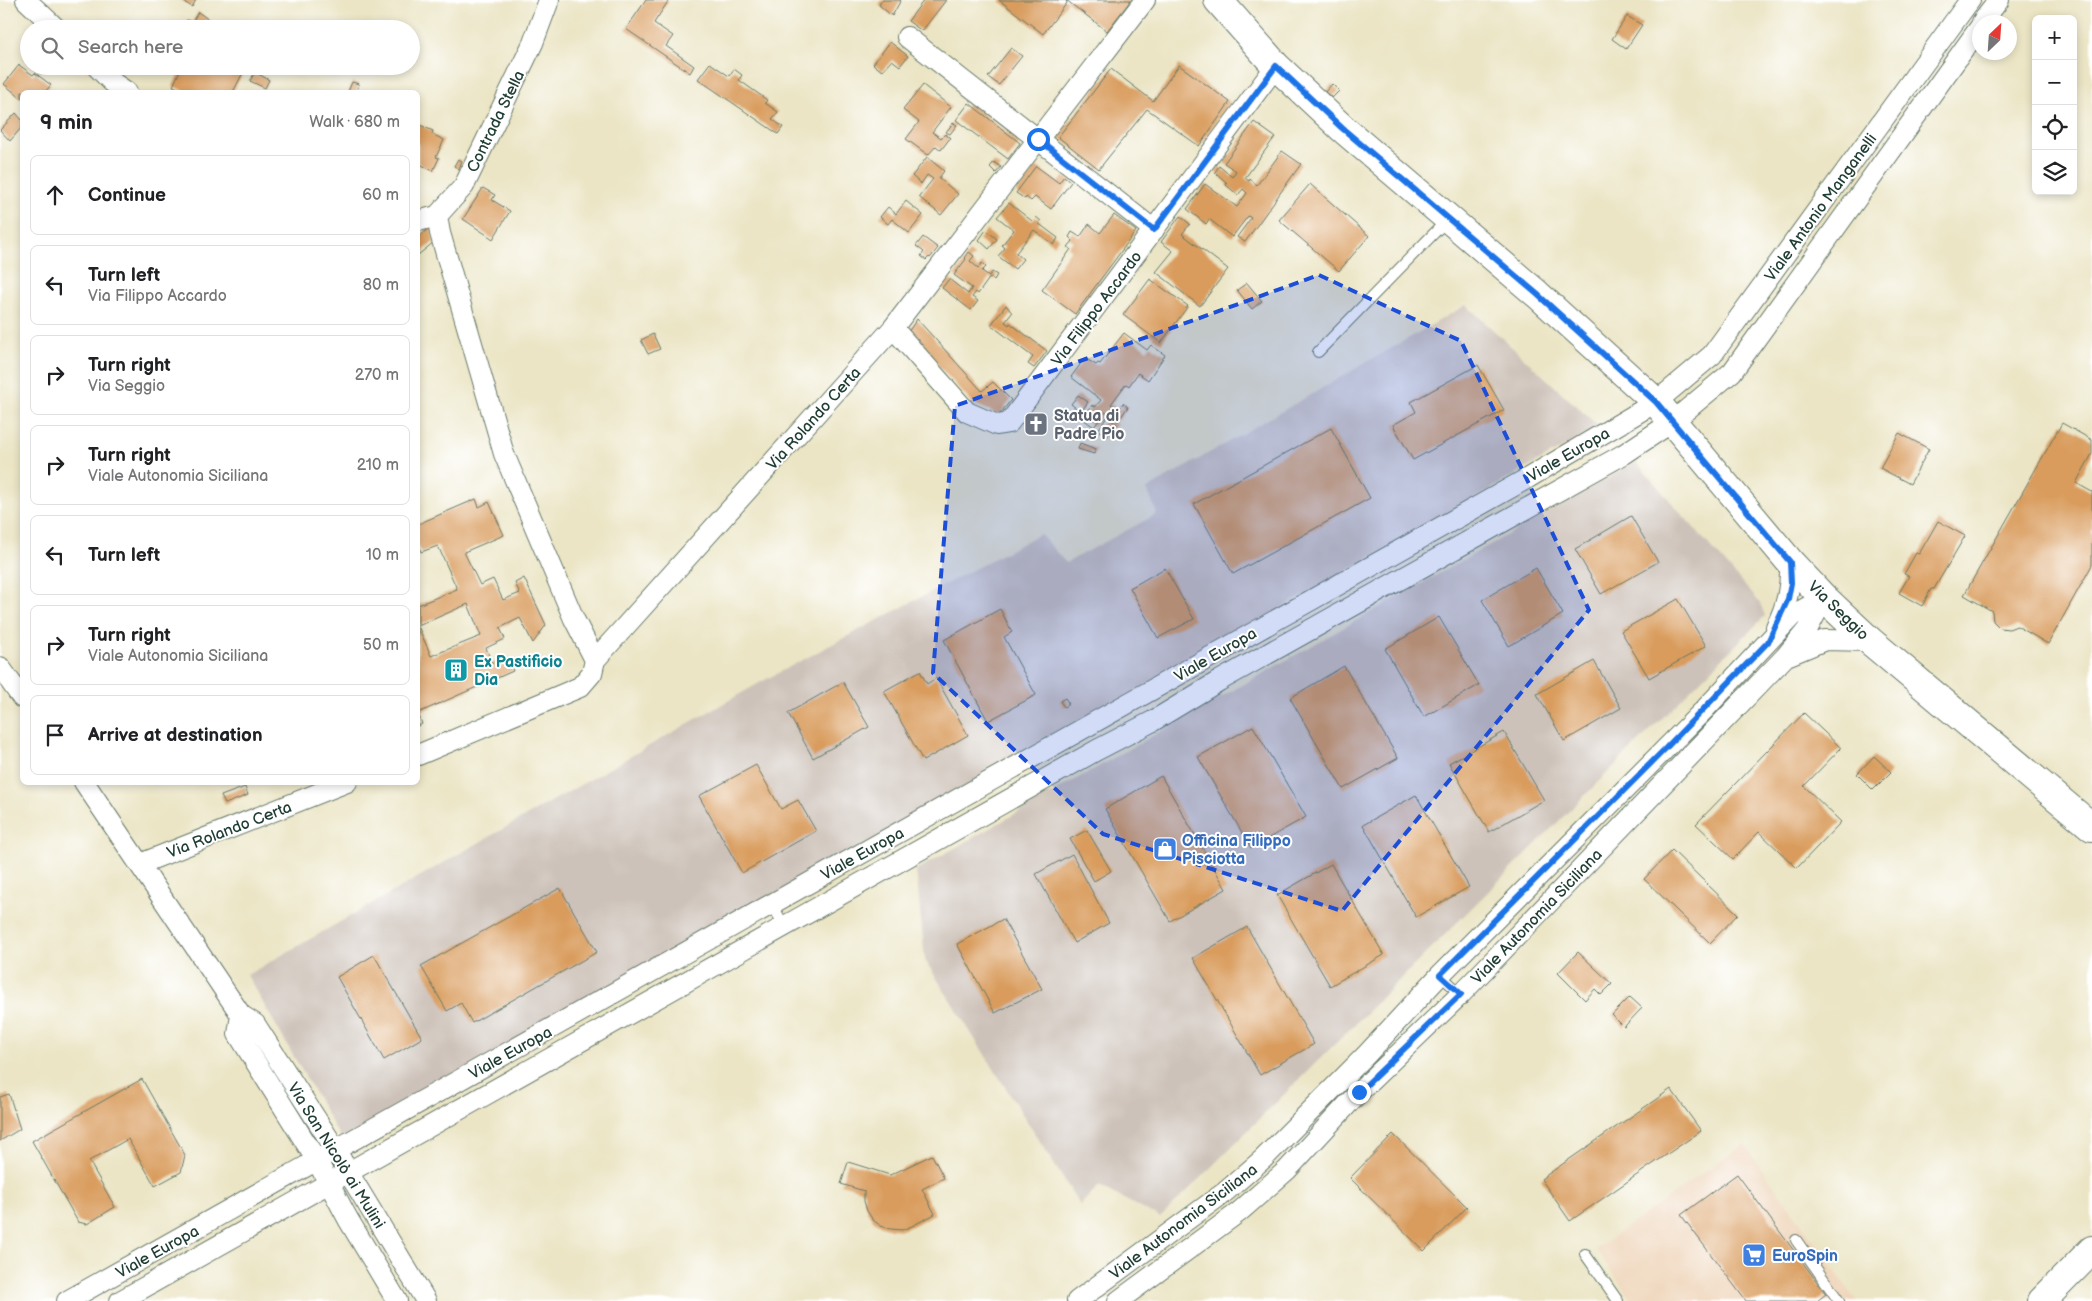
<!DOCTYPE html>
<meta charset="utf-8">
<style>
body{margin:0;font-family:"Balsamiq Sans",sans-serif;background:#f6f6f6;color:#202124}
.controls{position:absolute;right:15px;top:15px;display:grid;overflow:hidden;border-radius:8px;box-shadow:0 2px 8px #0003}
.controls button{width:45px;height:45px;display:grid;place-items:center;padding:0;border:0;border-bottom:1px solid #e0e0e0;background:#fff;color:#202124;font:25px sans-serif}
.compass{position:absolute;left:1972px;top:15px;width:45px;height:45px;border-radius:50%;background:#fff;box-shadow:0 2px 8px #0003;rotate:25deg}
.stop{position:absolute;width:15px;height:15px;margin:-11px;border:4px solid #1a73e8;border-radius:50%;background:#fff}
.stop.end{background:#1a73e8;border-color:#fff;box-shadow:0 1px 5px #0008}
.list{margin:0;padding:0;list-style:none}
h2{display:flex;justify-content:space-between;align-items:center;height:65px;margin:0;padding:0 20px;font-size:21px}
h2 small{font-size:16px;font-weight:400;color:#757577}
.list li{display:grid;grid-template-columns:32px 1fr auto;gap:15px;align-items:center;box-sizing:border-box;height:80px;margin:0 10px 10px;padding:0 10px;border:1px solid #e0e0e0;border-radius:8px}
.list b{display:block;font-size:19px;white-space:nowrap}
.list p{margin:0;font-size:16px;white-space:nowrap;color:#757577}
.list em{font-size:16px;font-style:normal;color:#757577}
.icon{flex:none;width:28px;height:28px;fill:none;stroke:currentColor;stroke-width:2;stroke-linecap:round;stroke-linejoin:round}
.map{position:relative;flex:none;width:2092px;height:1301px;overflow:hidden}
.search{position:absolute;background:#fff;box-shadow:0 2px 8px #0003;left:20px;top:20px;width:400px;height:55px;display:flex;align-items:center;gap:12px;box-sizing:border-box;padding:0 18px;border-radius:28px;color:#757577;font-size:19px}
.panel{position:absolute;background:#fff;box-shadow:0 2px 8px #0003;left:20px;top:90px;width:400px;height:695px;border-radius:8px}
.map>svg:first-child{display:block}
.built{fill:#efd6bb}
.industrial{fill:#cdc2b9}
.building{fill:#d99c5d;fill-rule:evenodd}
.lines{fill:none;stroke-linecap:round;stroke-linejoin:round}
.lane-casing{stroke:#667867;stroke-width:12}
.street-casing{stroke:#667867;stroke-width:22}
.secondary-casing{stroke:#667867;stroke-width:30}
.lane{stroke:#fff;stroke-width:10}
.street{stroke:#fff;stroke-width:20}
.secondary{stroke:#fff;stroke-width:28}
.route{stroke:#1a73e8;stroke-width:6}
.marked{fill:#1d4ed8;fill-opacity:0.2;stroke:#1d4ed8;stroke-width:4;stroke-dasharray:10 6;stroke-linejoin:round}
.labels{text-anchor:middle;stroke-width:4;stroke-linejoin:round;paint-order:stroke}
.street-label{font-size:16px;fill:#1f3d34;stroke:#fff}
.worship-label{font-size:16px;font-weight:bold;fill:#5b616d;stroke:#fff;text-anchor:start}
.culture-label{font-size:16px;font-weight:bold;fill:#0d838f;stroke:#fff;text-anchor:start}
.shop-label{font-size:16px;font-weight:bold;fill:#366cbe;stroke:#fff;text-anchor:start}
</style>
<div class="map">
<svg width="2092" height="1301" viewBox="0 0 2092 1301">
<rect width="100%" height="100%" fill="#fff"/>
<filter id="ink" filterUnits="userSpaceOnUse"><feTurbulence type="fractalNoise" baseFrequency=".02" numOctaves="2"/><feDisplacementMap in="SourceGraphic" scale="10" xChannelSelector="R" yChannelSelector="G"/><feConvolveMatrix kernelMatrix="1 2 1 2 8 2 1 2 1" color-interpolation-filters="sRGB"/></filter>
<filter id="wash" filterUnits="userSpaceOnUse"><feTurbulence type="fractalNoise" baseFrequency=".0096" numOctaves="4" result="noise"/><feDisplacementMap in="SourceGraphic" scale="20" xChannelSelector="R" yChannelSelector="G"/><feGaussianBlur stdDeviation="1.12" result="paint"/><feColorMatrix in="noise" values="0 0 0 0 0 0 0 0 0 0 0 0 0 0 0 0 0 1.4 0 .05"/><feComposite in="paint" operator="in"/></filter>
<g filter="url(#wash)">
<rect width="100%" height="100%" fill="#ebe5c5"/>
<!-- built -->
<path class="built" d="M1744,1144L1857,1301H1632L1596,1249Z"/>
<!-- industrial -->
<path class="industrial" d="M1466,305L1599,427L343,1142L247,975L761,682L1040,534L1066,563L1157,514L1147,489Z
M1636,462L1760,603L1765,616L1160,1218L1099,1186L1080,1205L925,960L916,870Z"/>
<g id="blocks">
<!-- building -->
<path class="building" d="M181,0H196L192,7Z
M646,0H669L654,23L673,36L666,46L694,66L690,73L626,29Z
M882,0H901L892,16L879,5Z
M924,0H946L922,31L908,21Z
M999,0H1066L1067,3L1043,34Z
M1066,0H1131L1107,31Z
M198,12L212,22L208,29H183L187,20L192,22Z
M1627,16L1642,25L1626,49L1612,39Z
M890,42L908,56L900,66L892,60L882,71L873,64Z
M1011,48L1022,56L999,85L988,77Z
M710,63L729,76L734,69L742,75L739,80L767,100L765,103L778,112L772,119L783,127L778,134L698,79Z
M19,65L33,75L35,73L51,85L45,92H22V99L4,84Z
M1179,65L1230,102L1199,146L1147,109L1099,169L1058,137L1111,69L1153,101Z
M182,66H244L246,67L233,92H187L173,86Z
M255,72L269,80L265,88L250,81Z
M352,82L359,84L356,92H348Z
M1332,84L1339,91L1332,98L1325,92Z
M923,85L951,107L932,132L941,138L945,134L950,138L941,150L936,146L928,155L906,139L919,122L903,110Z
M969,103L1020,143L1008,159L956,120Z
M16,113L22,120V127L10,141L0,130Z
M1254,122L1275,137L1245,178L1249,181L1250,179L1257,185L1282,151L1301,164L1245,242L1237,237L1251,218L1248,216L1232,237L1209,219L1206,224L1187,209L1205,184L1237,207L1247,193L1243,189L1238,195L1226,185L1227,183L1215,172L1219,166L1232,177L1236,171L1224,163Z
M953,123L957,125L950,134L946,132Z
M418,124L433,131L432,134L444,140L436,157L439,158L433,171L418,163Z
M927,157L944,171L939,178L958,194L941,215L919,197L933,179L927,175L921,184L912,176Z
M458,159L462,161L459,169L454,166Z
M994,162L1001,167L996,173L990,167Z
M1036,166L1059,183L1064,176L1071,182L1051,209L1035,197L1031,201L1026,197L1025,199L1016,193Z
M1310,184L1369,236L1339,271L1279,220Z
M483,188L495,195L492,200L510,211L493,239L463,219Z
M906,201L923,215L909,233L892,219L888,224L880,217L888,207L896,214Z
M1009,203L1032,221L1036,217L1041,221L1038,223L1058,238L1054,245L1034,230L1016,253L1023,259L1015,269L998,256L1005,248L1002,245L1014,230L997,217Z
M1114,215L1136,231L1075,314L1042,290L1071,249L1068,247L1073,241L1069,237L1072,232L1080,237L1089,224L1100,233Z
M1180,216L1190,224L1182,234L1228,269L1200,306L1156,272L1173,251L1161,242Z
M431,226L434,242L418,255V238Z
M986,230L997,239L989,249L979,240Z
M923,237L938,248L930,258L929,257L926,260L921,256L924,252L916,246Z
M969,252L974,256L970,261L978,268L982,263L986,267L982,271L989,276L992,272L997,275L994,280L990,277L978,294L976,292L972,297L978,301L971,310L942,288L949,279L968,294L972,288L954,275L966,259L965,258Z
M1150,279L1188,306L1161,343L1123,315Z
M1247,283L1262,301L1252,309L1237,290Z
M1006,305L1012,313L1005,322L1009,325L1010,323L1047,351L1034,368L1028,364L1033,357L991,325Z
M917,319L982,391L993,382L1011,400L999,415L972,403L908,332Z
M1124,333L1147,350L1151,345L1165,355L1148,380L1138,373L1129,386L1126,384L1111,404L1119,410L1123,403L1128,407L1118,421L1105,412L1094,427L1083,419L1092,405L1095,407L1101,400L1071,377L1085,358L1096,365L1098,363L1100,364Z
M653,334L660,349L648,354L641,340Z
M1478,365L1504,410L1413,460L1393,425L1416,412L1411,402Z
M1078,395L1088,402L1081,412L1071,404Z
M1107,417L1117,424L1107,437L1098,430Z
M2062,423L2092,440V454L2076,483L2092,492V565L2048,644L2017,626L2009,629L2000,628L1993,621L1992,611L1964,595Z
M1331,428L1370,498L1233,574L1194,504Z
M1899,433L1929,449L1910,484L1880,468Z
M1080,443L1096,449L1094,454L1078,449Z
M476,499L479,507L489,502L504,535L464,552L480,585L493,579L503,600L520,593L515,583L524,578L546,625L533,643L520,618L500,628L505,639L486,648L492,663L508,657L513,671L418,713L422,724L418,726V605L457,589L438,546L421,552L418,544V524ZM468,604L481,636L431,656L418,626Z
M1631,516L1658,562L1601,594L1575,549Z
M1938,521L1965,536L1934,589H1931L1922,606L1899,593L1909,576L1904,574L1916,553L1919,554Z
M1165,568L1194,619L1158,638L1130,588Z
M1536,568L1563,614L1509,646L1482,600Z
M1678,599L1706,646L1649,678L1621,631Z
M1000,609L1012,632L1004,637L1036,695L988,721L944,640Z
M1439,617L1479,685L1424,717L1385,649Z
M1594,661L1621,708L1564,741L1537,694Z
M1344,666L1398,758L1343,789L1290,698Z
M920,671L927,684L936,678L968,735L923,761L884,691Z
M843,682L869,727L813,758L788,713Z
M1065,698L1069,704L1064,707L1060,701Z
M1804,713L1841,748L1804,786L1841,822L1797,868L1759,832L1733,859L1696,824Z
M1253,726L1306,817L1251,848L1198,757Z
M1504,732L1544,800L1489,832L1449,763Z
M1874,756L1891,772L1873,790L1857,774Z
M756,765L781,809L798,800L816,831L742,873L699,796Z
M1161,776L1226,889L1170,921L1105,809Z
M245,787L248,795L225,804L221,796Z
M1416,795L1469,887L1416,917L1363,825Z
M1087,830L1111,871L1094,881L1070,839Z
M1672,850L1738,914L1710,943L1644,879Z
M1072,854L1109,923L1074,943L1036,874Z
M1331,864L1384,955L1330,986L1277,895Z
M560,888L597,952L472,1023L461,1003L447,1011L421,966Z
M1003,919L1042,989L995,1013L957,944Z
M1247,927L1314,1044L1260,1075L1193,958Z
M1578,952L1612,984L1601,995L1595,989L1585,1000L1558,973Z
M374,955L422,1038L384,1060L337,977Z
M1630,997L1642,1008L1624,1027L1612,1015Z
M142,1079L185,1155L181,1172L155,1186L128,1139L89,1161L115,1207L87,1224L78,1222L32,1141Z
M1671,1089L1701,1131L1570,1221L1541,1179Z
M9,1094L20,1129L0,1141V1097Z
M1393,1134L1467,1207L1424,1251L1350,1178Z
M932,1155L944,1178L922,1189L935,1214L912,1226L902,1230L891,1229L881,1226L873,1220L867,1211L864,1201V1191L841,1184L848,1162L890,1175Z
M1737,1174L1826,1294L1817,1301H1746L1681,1215Z"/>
</g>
</g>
<g filter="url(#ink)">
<use href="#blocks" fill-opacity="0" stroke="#667867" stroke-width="1"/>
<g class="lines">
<!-- lane casing -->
<g class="lane-casing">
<path id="lane" d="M1318,352L1447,220
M772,904L784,926
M1440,975L1461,994
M1796,1240L1839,1301
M1585,1254L1618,1301"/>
</g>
<!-- street casing -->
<g class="street-casing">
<path id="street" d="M26,0L57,29
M1982,22L1999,0
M907,37L1154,230
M96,66L112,82L127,92
M437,216L440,233L504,454L574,619L595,660
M418,221L437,216L464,186L533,43L549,0
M893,328L967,412L997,425L1009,423L1276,66
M1776,627C1787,605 1791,587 1790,562
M1789,655L1825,640L1870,641
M0,667L22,698
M418,755L580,687L592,673L595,660L893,328L1145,0
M84,782L241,1015L255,1024L336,1150L348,1172L426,1301
M140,864L347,782
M241,1015L238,1034L317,1161L348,1219L397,1301
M67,1301L1528,478L1656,402L1712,355L1970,0
M120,1301L1097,750L1153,721L1219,681L1624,454L1672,422L1732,372L1980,27
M1077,1301L1225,1192L1263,1159L1367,1054L1440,975L1704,710L1793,615L1824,598
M1118,1301L1239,1212L1287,1170L1359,1092L1461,994L1785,657L1807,630L1824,598"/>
</g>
<!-- secondary casing -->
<g class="secondary-casing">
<path id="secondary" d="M1218,0L1276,66L1342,128L1537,294L1656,402L1790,562L1824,598L1870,641L2092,827
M2042,1301L2092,1250"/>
</g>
<!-- lane -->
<use href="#lane" class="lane"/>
<!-- street -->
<use href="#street" class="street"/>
<!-- secondary -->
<use href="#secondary" class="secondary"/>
</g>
</g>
<g class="lines" filter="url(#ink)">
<!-- route -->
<path class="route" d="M1038,139L1154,230L1276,66L1342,128L1537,294L1656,402L1790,562L1791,583L1788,599L1768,642L1664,750L1440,975L1461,994L1359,1092"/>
</g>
<!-- marked area -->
<path class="marked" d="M1319,275L1461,341L1589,610L1342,911L1103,834L933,673L955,406Z"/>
<!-- icons -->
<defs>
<g id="church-square" transform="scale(1.25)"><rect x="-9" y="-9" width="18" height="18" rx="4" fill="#6b7280" stroke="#fff"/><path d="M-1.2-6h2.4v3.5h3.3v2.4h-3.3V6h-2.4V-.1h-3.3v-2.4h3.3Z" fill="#fff"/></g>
<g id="building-square" transform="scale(1.25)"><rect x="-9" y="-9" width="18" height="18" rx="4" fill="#0f9aa8" stroke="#fff"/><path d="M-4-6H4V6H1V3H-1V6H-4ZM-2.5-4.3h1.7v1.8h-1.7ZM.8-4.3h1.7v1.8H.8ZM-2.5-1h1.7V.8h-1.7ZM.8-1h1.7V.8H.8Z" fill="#fff"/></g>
<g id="shop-square" transform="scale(1.25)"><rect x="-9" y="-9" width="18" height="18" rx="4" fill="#3f7fe0" stroke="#fff"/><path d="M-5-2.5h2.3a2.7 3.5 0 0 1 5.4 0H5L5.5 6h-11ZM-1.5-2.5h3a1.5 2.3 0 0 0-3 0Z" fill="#fff"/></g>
<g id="supermarket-square" transform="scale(1.25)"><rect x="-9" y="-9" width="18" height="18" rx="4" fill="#3f7fe0" stroke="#fff"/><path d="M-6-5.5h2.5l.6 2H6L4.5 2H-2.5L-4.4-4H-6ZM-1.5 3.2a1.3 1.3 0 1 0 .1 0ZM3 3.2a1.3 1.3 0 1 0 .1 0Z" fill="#fff"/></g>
</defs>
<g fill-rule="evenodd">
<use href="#church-square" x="1036" y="424"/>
<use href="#building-square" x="456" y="670"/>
<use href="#shop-square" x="1165" y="849"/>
<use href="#supermarket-square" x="1754" y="1255"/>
</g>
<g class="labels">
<!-- street labels -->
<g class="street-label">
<text transform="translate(495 121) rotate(-64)" y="6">Contrada Stella</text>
<text transform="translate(1820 207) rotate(-54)" y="6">Viale Antonio Manganelli</text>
<text transform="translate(1096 308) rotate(-53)" y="6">Via Filippo Accardo</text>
<text transform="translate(813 418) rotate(-48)" y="6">Via Rolando Certa</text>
<text transform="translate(1568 454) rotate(-30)" y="6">Viale Europa</text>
<text transform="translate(1839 610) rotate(44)" y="6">Via Seggio</text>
<text transform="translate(1215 654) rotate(-30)" y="6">Viale Europa</text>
<text transform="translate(229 829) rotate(-21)" y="6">Via Rolando Certa</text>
<text transform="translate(862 853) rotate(-29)" y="6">Viale Europa</text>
<text transform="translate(1536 916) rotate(-46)" y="6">Viale Autonomia Siciliana</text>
<text transform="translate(510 1052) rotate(-29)" y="6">Viale Europa</text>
<text transform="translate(337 1155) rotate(58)" y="6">Via San Nicolò ai Mulini</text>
<text transform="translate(1183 1221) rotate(-37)" y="6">Viale Autonomia Siciliana</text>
<text transform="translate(157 1251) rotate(-29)" y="6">Viale Europa</text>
</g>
<!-- worship labels -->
<g class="worship-label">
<text x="1054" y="421">Statua di<tspan x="1054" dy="18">Padre Pio</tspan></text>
</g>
<!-- culture labels -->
<g class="culture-label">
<text x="474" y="667">Ex Pastificio<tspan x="474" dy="18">Dia</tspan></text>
</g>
<!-- shop labels -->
<g class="shop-label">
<text x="1182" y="846">Officina Filippo<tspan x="1182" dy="18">Pisciotta</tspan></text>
<text x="1772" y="1261">EuroSpin</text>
</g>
</g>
</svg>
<div class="controls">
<button>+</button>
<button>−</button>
<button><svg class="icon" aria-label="locate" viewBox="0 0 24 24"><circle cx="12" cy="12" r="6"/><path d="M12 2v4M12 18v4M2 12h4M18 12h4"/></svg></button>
<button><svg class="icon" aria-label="layers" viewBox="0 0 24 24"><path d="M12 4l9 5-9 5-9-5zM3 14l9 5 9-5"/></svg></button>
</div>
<svg class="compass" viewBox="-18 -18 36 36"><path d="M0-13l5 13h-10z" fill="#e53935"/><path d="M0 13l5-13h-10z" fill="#757577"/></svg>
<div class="stop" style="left:1038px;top:139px"></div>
<div class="stop end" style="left:1359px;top:1092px"></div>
<div class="search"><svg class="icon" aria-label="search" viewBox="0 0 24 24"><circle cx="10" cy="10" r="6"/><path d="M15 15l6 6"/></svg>Search here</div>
<section class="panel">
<h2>9 min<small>Walk · 680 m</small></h2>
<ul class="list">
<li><svg class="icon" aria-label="ahead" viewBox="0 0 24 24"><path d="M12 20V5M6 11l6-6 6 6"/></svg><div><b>Continue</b></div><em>60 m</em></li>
<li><svg class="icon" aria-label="left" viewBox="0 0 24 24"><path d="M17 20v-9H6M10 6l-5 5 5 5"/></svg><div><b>Turn left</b><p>Via Filippo Accardo</p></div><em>80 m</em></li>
<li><svg class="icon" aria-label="right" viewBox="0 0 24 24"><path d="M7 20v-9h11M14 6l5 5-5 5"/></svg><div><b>Turn right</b><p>Via Seggio</p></div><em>270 m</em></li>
<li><svg class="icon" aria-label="right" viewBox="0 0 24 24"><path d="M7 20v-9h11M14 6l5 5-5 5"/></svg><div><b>Turn right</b><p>Viale Autonomia Siciliana</p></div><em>210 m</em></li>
<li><svg class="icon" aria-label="left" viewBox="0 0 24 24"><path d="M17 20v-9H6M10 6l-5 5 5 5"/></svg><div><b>Turn left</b></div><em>10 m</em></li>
<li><svg class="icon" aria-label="right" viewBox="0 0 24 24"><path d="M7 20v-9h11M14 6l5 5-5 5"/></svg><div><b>Turn right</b><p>Viale Autonomia Siciliana</p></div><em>50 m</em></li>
<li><svg class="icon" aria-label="arrive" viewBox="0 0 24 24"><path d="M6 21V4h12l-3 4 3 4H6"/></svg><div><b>Arrive at destination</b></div></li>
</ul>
</section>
</div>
